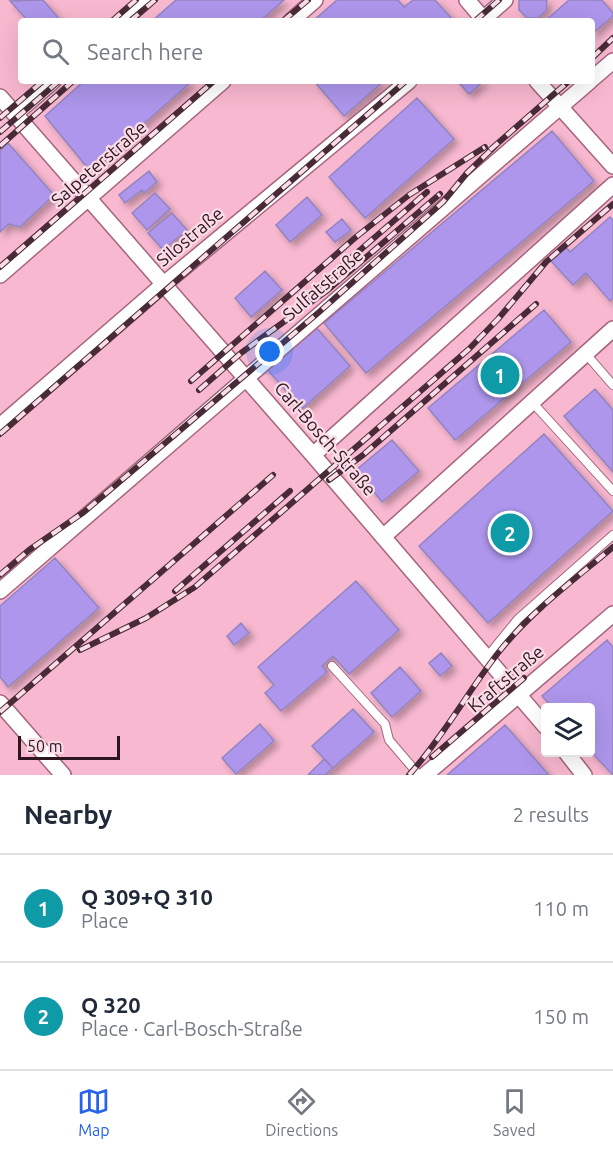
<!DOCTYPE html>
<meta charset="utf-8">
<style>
body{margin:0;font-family:Ubuntu,sans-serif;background:#f6f6f7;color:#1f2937}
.controls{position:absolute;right:18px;bottom:18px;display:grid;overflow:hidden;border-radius:6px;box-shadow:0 6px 24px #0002}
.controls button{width:54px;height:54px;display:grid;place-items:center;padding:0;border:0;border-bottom:2px solid #e0e1e3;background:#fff;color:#1f2937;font:30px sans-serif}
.scale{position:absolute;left:18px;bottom:15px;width:102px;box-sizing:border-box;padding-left:6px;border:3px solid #2f1520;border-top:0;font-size:16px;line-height:21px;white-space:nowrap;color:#2f1520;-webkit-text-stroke:4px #fadce6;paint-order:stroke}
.you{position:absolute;left:270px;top:352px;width:21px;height:21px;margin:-15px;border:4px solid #fff;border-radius:50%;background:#1a73e8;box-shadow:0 0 0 9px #1a73e833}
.badge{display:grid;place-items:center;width:39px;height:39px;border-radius:50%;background:#2563eb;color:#fff;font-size:20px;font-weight:700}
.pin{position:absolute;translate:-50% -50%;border:3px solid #fff;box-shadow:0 2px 6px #0006}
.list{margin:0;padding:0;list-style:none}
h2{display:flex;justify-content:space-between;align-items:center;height:78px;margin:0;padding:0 24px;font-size:26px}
h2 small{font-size:20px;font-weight:400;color:#747a83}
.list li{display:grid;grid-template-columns:39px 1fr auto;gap:18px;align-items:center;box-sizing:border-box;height:108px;padding:0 24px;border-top:2px solid #e0e1e3}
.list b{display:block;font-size:22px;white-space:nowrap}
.list p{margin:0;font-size:20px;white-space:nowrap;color:#747a83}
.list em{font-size:20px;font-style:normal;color:#747a83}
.icon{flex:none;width:33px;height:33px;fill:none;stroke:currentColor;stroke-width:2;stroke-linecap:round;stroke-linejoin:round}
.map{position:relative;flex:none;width:613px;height:775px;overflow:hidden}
.search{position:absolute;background:#fff;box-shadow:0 6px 24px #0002;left:18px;right:18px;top:18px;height:66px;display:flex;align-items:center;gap:15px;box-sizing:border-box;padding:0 21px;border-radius:6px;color:#747a83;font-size:22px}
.sheet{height:294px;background:#fff}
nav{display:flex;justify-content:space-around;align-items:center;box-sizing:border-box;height:84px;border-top:2px solid #e0e1e3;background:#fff;font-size:16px;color:#747a83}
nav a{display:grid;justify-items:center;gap:3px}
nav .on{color:#2563eb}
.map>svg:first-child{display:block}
.built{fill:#f8b8cf;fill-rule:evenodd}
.building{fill:#ad96eb;stroke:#9384c0;stroke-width:1.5;filter:url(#shadow)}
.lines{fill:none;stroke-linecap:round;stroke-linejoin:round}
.lane-casing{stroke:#a5647d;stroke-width:10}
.street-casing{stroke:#a5647d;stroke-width:18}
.lane{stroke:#fff;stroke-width:8}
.street{stroke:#fff;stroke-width:15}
.rail-casing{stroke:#482b37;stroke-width:6}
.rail{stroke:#fadce6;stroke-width:4;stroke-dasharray:11;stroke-linecap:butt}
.labels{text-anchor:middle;stroke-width:4.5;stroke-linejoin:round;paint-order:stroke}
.street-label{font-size:18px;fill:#2f1520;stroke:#fadce6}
</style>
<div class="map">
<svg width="613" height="775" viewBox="0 0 613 775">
<defs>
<filter id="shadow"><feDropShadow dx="4.5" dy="4.5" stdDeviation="3" flood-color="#0004"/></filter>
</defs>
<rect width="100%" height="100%" fill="#f6cad9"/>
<!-- built -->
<path class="built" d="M0,0H613V775H0ZM21,21H592V81H21ZM546,708H590V752H546Z"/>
<!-- building -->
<path class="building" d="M43,0L61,21H28L10,1Z
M176,0H284L260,21H152Z
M337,0H398L404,7L413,0H435L453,20L313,21Z
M519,0H547L546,11L538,18H527L519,10Z
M569,0H602L613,13V16L592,34V21H545Z
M84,81H188L190,83L90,171L45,116Z
M314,81H384L344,116Z
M457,81H484L469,94Z
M417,98L454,139L365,218L329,177Z
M552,131L594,181L366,373L324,323Z
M8,143L54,195L20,227L9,224L0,232V151Z
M149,171L157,182L144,193L142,190L125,203L119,195Z
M155,193L170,209L147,230L132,213Z
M307,197L322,215L290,242L276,225Z
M172,213L187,230L163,250L148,233Z
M610,217L613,220V298L610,301L586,273L573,285L550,260L565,246L570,252Z
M342,219L351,230L335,242L326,232Z
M265,271L282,290L251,317L235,298Z
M544,310L571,342L455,440L428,408Z
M315,326L350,366L302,409L266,368Z
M595,389L613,410V472L564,416Z
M544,434L613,511L488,623L419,546Z
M392,440L419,471L382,502L356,470Z
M55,558L99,608L8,687L0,677V606Z
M356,581L399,630L349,674L333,656L322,666L327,672L281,711L265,693L274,685L258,667Z
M241,623L249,633L234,645L227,636Z
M607,640L613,647V775L590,751V708H553L542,696Z
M441,653L452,666L440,676L429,663Z
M400,667L421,691L392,717L371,693Z
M353,709L374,732L333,768L312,746Z
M260,724L274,741L236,774L222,758Z
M505,725L549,775H447Z
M324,759L333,768L325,775H308Z"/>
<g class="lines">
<!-- lane casing -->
<g class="lane-casing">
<path id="lane" d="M586,354L613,385
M532,402L613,491
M487,657L518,619L613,535
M332,666L385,724L389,740L419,775"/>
</g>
<!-- street casing -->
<g class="street-casing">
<path id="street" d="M467,0L485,21
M122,21L146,0
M291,21L315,0
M481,21L505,0
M592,79L613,61
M537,81L613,166
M0,97L313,455L546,727
M15,114L53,81
M0,275L223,81
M0,426L164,284L409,81
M313,455L613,185
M383,537L613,329
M0,591L590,81
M0,703L63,775
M566,752L584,775
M425,775L613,614"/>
</g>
<!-- lane -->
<use href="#lane" class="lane"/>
<!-- street -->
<use href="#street" class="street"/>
<!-- rail casing -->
<g class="rail-casing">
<path id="rail" d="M112,21L136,0
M130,21L155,0
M283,21L308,0
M475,21L499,0
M592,58L613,38
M0,118L43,81
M0,132L59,81
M0,146L73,81
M490,150L569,81
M0,267L214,81
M298,304L427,192
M191,381L356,237L409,195L485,147
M199,390L241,353L329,289L440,194
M0,434L406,81
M329,480L363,455L536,304
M0,575L29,550L84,512L318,313L443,202L467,173L496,145
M175,591L290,491
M80,650L146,618L195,587L469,349L498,319L546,262L613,204
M0,712L273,475
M432,757L524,678
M409,775C443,737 467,693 498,653C530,612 574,580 613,547"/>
</g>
<!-- rail -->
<use href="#rail" class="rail"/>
</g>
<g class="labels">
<!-- street labels -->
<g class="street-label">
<text transform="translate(99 164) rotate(-41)" y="6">Salpeterstraße</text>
<text transform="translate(190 237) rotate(-40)" y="6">Silostraße</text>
<text transform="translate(323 285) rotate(-41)" y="6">Sulfatstraße</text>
<text transform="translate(325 439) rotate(49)" y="6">Carl-Bosch-Straße</text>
<text transform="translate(506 679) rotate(-40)" y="6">Kraftstraße</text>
</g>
</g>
</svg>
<div class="controls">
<button><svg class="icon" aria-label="layers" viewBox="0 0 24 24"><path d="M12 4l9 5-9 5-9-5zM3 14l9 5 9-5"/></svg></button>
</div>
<div class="scale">50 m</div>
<div class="you"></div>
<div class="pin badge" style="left:500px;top:375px;background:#0f9aa8">1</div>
<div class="pin badge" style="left:510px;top:533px;background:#0f9aa8">2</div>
<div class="search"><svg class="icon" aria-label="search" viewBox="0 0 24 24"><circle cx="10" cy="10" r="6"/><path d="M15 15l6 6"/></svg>Search here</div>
</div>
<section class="sheet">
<h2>Nearby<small>2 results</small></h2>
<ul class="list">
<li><span class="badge" style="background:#0f9aa8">1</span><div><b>Q 309+Q 310</b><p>Place</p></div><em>110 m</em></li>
<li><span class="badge" style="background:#0f9aa8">2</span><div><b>Q 320</b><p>Place · Carl-Bosch-Straße</p></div><em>150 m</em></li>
</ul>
</section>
<nav>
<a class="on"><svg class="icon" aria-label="map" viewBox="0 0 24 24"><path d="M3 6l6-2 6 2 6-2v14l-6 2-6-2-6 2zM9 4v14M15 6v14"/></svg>Map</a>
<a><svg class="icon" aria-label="directions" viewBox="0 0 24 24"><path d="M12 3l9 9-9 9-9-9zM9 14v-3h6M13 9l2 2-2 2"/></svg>Directions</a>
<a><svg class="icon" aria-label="saved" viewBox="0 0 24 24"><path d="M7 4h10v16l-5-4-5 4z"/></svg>Saved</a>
</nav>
